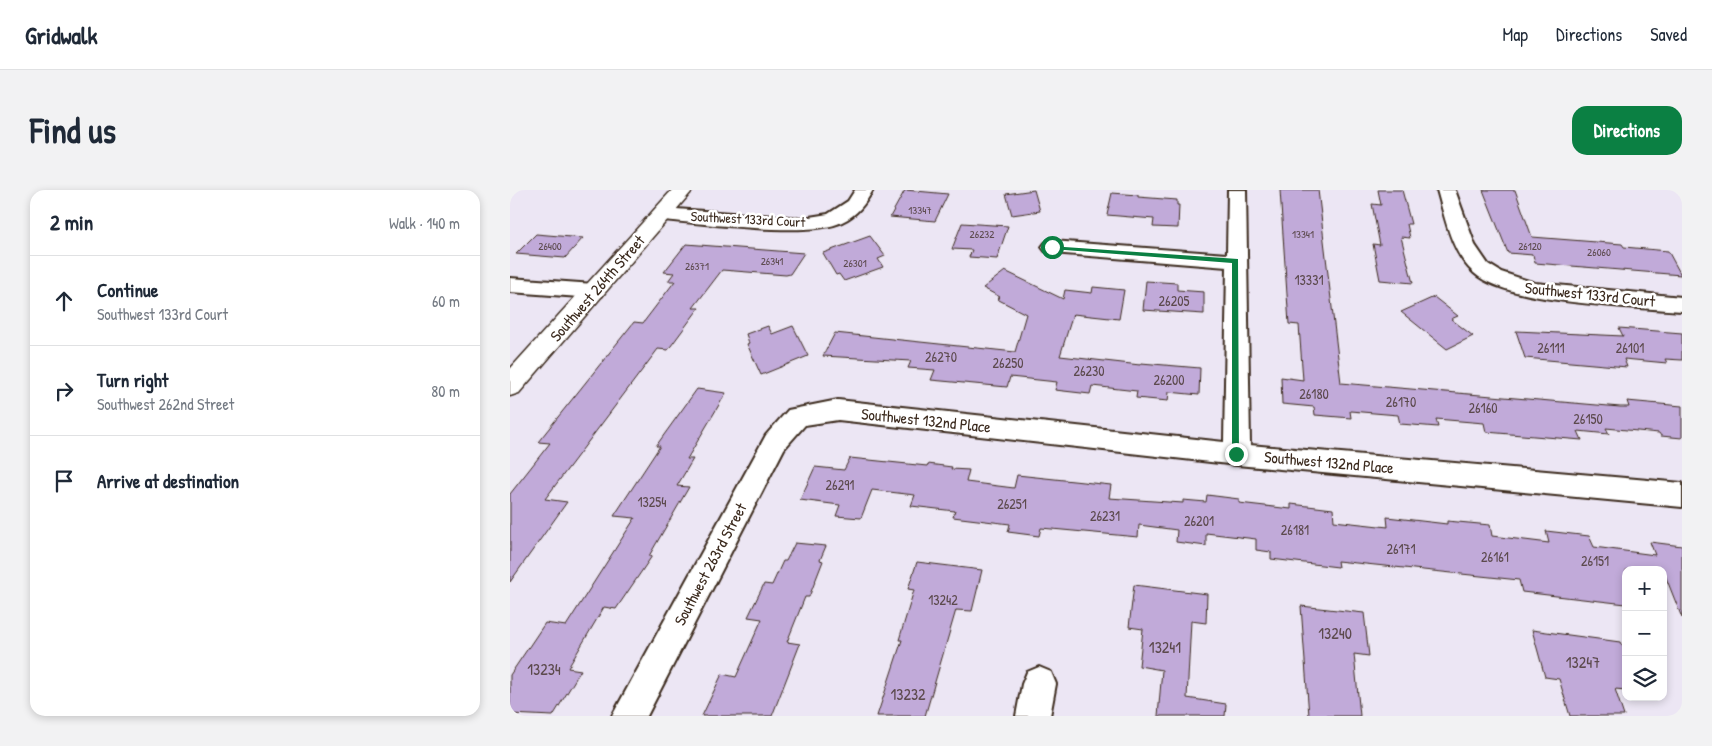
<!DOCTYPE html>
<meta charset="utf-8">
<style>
body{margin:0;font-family:"Patrick Hand",sans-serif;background:#f2f2f3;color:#1f2937}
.controls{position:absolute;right:15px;bottom:15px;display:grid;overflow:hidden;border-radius:10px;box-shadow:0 2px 8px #0003}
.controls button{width:45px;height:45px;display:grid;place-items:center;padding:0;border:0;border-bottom:1px solid #e0e1e3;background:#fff;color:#1f2937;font:25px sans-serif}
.stop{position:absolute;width:15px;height:15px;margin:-11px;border:4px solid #0b8043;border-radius:50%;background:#fff}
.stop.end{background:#0b8043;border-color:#fff;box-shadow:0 1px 5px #0008}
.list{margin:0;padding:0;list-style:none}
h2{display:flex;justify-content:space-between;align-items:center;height:65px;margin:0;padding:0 20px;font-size:21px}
h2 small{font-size:16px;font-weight:400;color:#747a83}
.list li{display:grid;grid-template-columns:32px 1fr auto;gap:15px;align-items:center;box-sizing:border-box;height:90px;padding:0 20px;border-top:1px solid #e0e1e3}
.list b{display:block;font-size:19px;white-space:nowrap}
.list p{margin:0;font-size:16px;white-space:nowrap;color:#747a83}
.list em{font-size:16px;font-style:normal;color:#747a83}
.icon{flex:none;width:28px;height:28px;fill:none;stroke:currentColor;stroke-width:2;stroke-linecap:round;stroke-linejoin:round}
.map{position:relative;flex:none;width:1172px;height:526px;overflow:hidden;border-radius:15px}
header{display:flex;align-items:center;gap:30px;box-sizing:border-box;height:70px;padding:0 25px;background:#fff;border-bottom:1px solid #e0e1e3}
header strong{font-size:24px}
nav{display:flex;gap:28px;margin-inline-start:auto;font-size:18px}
.intro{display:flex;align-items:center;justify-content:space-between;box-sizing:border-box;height:120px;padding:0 30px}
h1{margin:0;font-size:35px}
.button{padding:12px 22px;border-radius:15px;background:#0b8043;color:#fff;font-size:18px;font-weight:700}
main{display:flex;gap:30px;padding:0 30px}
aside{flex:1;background:#fff;border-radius:15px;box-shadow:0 2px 8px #0003}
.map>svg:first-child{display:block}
.building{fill:#c1aad9;stroke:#3b2a1e}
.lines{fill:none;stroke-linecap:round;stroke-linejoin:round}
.minor-casing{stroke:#3b2a1e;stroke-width:4}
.tertiary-casing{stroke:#3b2a1e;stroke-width:3}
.minor{fill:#fff;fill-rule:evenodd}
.tertiary{fill:#fff;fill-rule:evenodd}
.route{fill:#0b8043}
.labels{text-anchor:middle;stroke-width:5;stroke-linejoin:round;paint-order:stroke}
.far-number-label{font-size:11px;fill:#5c4a4d}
.far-street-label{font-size:14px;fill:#3b2a1e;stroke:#fff}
.number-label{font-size:14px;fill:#5c4a4d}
.street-label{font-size:16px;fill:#3b2a1e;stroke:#fff}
.near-number-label{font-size:16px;fill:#5c4a4d}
</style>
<header>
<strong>Gridwalk</strong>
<nav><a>Map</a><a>Directions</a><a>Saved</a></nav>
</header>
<div class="intro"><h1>Find us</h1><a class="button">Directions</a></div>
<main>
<aside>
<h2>2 min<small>Walk · 140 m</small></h2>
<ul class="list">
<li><svg class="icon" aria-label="ahead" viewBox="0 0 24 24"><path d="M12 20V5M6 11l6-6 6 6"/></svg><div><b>Continue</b><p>Southwest 133rd Court</p></div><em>60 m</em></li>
<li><svg class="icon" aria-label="right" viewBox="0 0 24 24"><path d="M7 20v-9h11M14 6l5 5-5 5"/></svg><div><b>Turn right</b><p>Southwest 262nd Street</p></div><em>80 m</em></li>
<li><svg class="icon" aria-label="arrive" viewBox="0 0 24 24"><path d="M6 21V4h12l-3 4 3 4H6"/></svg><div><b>Arrive at destination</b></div></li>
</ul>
</aside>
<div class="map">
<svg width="1172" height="526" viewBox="0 0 1172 526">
<rect width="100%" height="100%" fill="#ece6f4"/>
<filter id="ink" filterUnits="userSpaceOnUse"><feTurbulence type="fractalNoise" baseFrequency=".02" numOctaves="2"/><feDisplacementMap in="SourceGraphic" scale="10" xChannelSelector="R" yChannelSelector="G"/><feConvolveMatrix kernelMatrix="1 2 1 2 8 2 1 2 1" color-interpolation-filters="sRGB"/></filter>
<g filter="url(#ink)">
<!-- building -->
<path class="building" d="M395,0L438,4L425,31L380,27Z
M524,0L530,21L502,25L496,4Z
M770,0H808L831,193L1110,217H1119L1117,211L1172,216V248L1151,246L1149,243L1096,238L1099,244L1068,241L1072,250L976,242L974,233L926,229L928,237L890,234L888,225L840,221L841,228L805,225L804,217L772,214L771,187L793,190L789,135L779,134Z
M868,0H892L901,34H897L900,48L891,47L903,93L870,90L863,54L870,55L862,14L871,15Z
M973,0H1005L1022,47L1112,54L1114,57L1158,61L1171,85L1025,73L1023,65L998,63Z
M602,3L628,5V7L667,10V15H669L668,38L643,37L644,29L597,25Z
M452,33L498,36L487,69L459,67L462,60L442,59Z
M26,44L73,48L55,68L6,64Z
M360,46L375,66L368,69L373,77L334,91L329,84L326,85L313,63Z
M176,54L294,63L280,84L276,85L212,80L183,118H189L158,160L148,159L35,309L57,312L0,392V304L40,253L28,252L124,132L133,133L165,91H158L164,83L154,82Z
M495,81L553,109L555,100L582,103L583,97L614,100L609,129L563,124L550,166L630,175L631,173L690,178L689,205L659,202L658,211L626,208L627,201L582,196L580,204L545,200L547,192L500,187L497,197L421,190L425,180L398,178L401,171L313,166L325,143L505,162L516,124L487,109L490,107L473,98Z
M636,91L667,93V100L694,102V124L633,120Z
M924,107L948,126L941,129L963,146L937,159L891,122Z
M258,136L262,144L283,136L298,166L251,185L237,154L239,153L236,144Z
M1109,138L1172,143V170L1155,169L1157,173L1114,169L1117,177L1015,168L1006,141L1113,146Z
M187,199L216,203L177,269H183L167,296L179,297L139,366H142L106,419L94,417L58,478L71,480L43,526L0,524V485L35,433L56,436L125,328L104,326L150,256H146Z
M340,268L417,276L418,274L442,277L441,279L459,280L456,292L504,298L507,285L601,295L599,308L673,313V310L696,312L697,305L729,309V313L781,319V314L823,319L824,331L878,337L877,327L937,334V331L980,335L982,346L1039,353L1036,341L1079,346L1084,357L1145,365L1140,352L1172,356V428L1153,380H1116V414L1012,402L1009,390L827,371L828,377L761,369V362L746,360V349L696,343V356L666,352L667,340L629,335L628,347L531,338L529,346L498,342L500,334L443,327L445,321L401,316L405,305L362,300L351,328L326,326L330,315L290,310L305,277L334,280Z
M285,353L316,356L310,370L313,371L299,407H295L277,452L290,454L262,526H192L212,484L226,487L252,429L238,427L254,394L262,395L273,371H276Z
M407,372L472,380L462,421L446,420L415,526H367L392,450H389L404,400L398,399Z
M624,395L697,404L696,433L681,431L677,508L716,514L715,526H648L652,480L629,476L633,439L619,437Z
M791,416L854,423L859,466L844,464L850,526H799Z
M1022,440L1110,452L1112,456L1116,457V500L1105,499L1114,526H1060L1049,489L1035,487Z"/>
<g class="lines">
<!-- minor casing -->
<g class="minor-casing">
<path id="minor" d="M345,0H363C355,14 347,25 332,32C302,48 190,33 152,30L145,28L142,24L145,20L152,18L293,28L318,24L338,11Z
M718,0H736L740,255L1172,293V317L727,275L328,230L295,235L274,259L137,526H102L256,245L278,220L328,210L714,252L717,77L542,63L535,61L532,57L535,53L542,51L717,64Z
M927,0H945L965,55L978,74L991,82L1025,93L1172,107V121C1123,117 998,114 964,83C941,63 935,27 927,0Z
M0,88L84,94L92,96L95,101L92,106L84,108L0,102Z
M529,477L541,482L546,494L540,526H506L512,494L517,482Z"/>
</g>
<!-- tertiary casing -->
<g class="tertiary-casing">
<path id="tertiary" d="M162,0H183L9,203L0,206V179Z"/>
</g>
<!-- minor -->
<use href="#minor" class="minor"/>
<!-- tertiary -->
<use href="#tertiary" class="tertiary"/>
</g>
</g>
<!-- route -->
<path class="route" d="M540,56L728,69L729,266L726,267L722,264V73L542,59Z"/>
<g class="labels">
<!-- far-number labels -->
<g class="far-number-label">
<text x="410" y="24">13347</text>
<text x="472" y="48">26232</text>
<text x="793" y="48">13341</text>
<text x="40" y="60">26400</text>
<text x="1020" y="60">26120</text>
<text x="1089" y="66">26060</text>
<text x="262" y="75">26341</text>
<text x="345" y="77">26301</text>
<text x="187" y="80">26371</text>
</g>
<!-- far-street labels -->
<g class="far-street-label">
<text transform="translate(238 29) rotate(3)" y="5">Southwest 133rd Court</text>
</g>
<!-- number labels -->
<g class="number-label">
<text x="799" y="95">13331</text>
<text x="664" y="116">26205</text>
<text x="1041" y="163">26111</text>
<text x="1120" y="163">26101</text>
<text x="431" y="172">26270</text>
<text x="498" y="178">26250</text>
<text x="579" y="186">26230</text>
<text x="659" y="195">26200</text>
<text x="804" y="209">26180</text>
<text x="891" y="217">26170</text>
<text x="973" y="223">26160</text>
<text x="1078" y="234">26150</text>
<text x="330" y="300">26291</text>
<text x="142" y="317">13254</text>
<text x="502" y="319">26251</text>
<text x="595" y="331">26231</text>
<text x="689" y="336">26201</text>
<text x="785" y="345">26181</text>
<text x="891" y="364">26171</text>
<text x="985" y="372">26161</text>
<text x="1085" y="376">26151</text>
<text x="433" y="415">13242</text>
</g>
<!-- street labels -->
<g class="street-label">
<text transform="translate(87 98) rotate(-49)" y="6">Southwest 264th Street</text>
<text transform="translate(1080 104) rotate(6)" y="6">Southwest 133rd Court</text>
<text transform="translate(416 230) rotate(6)" y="6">Southwest 132nd Place</text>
<text transform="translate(819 272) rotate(5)" y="6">Southwest 132nd Place</text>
<text transform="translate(200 374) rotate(-62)" y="6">Southwest 263rd Street</text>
</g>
<!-- near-number labels -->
<g class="near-number-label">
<text x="825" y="449">13240</text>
<text x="655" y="463">13241</text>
<text x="1073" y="478">13247</text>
<text x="34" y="485">13234</text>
<text x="398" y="510">13232</text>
</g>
</g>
</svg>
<div class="controls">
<button>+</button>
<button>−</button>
<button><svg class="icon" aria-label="layers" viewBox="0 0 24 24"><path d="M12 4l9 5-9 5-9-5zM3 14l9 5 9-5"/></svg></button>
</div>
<div class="stop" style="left:542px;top:57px"></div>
<div class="stop end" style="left:726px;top:264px"></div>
</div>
</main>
